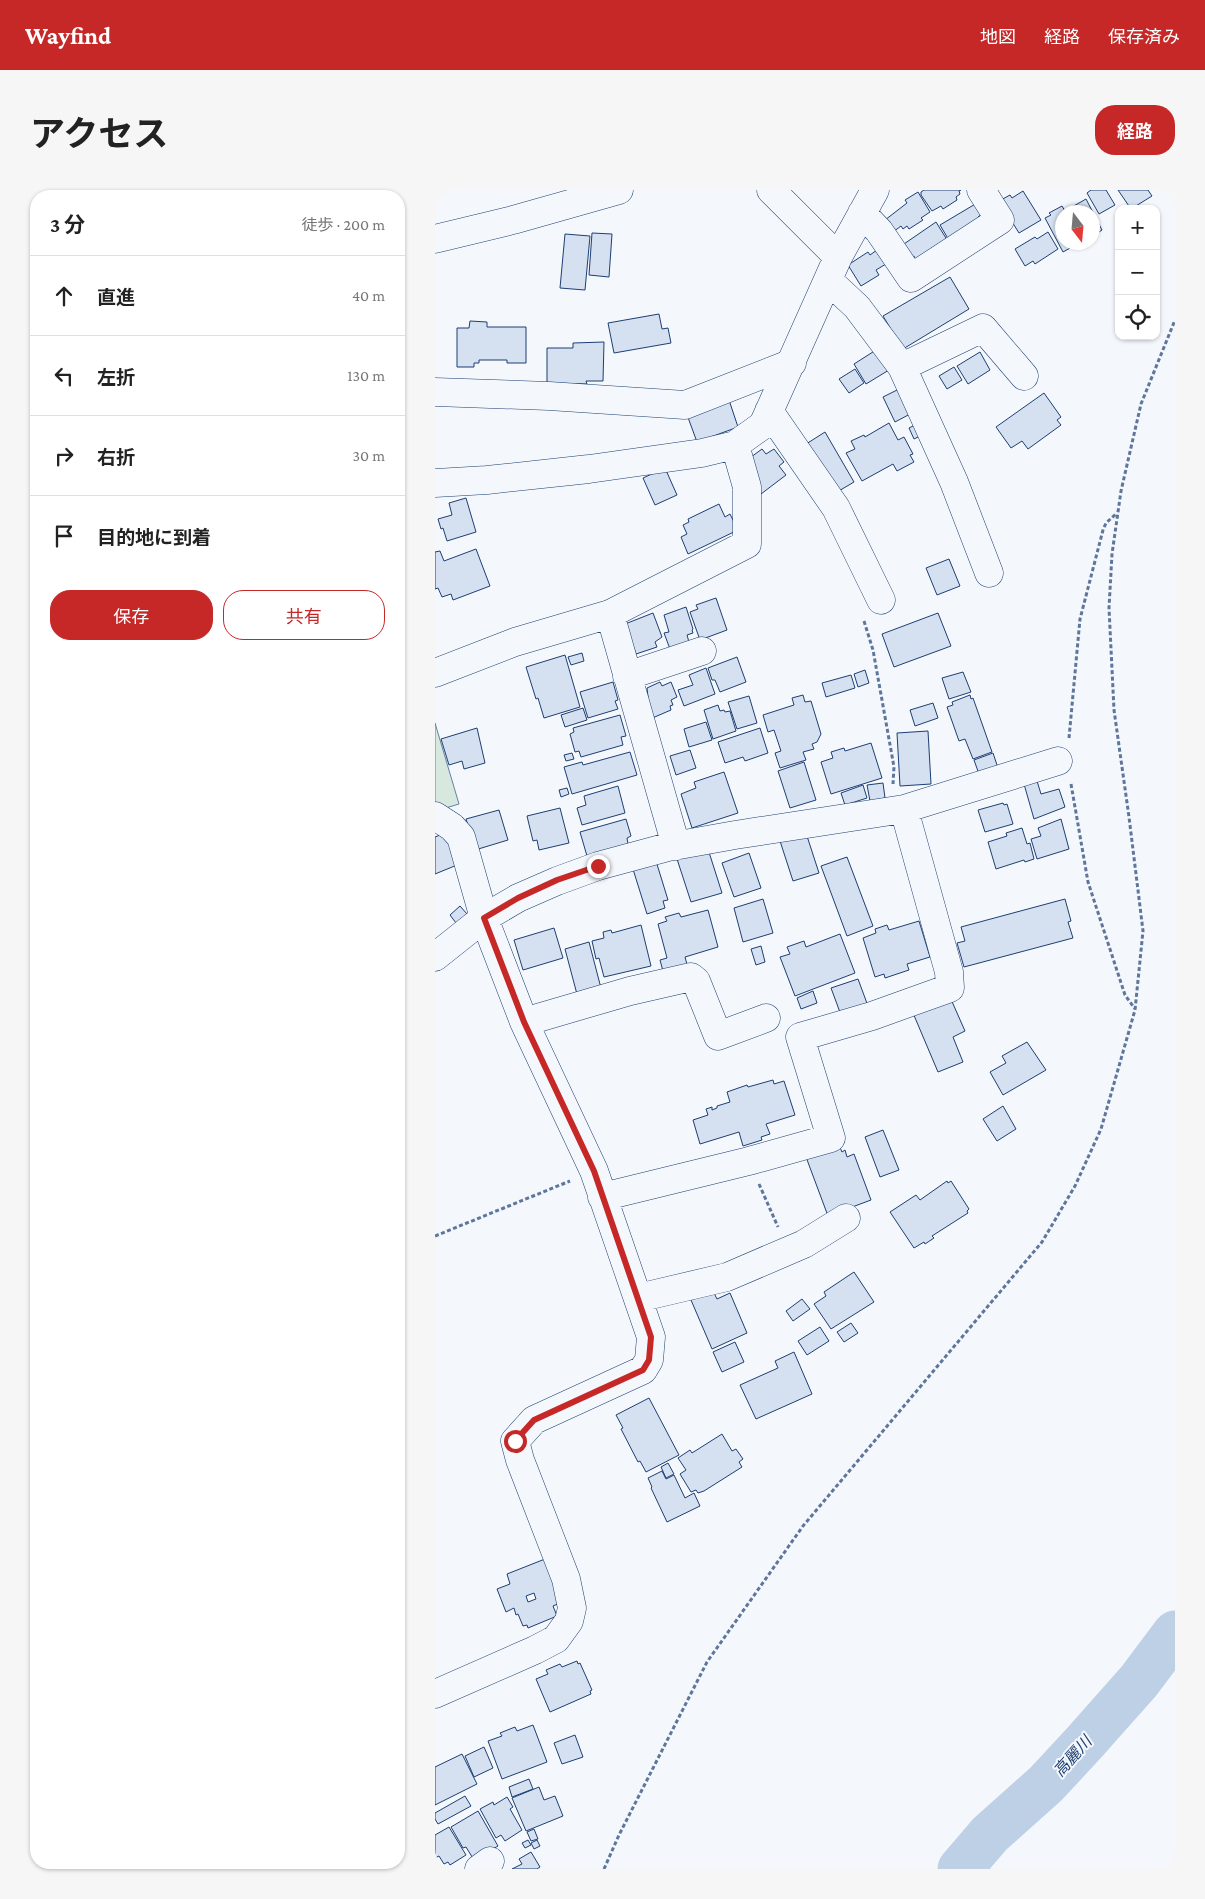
<!DOCTYPE html>
<html lang="ja">
<meta charset="utf-8">
<style>
body{margin:0;font-family:"Crimson Pro","Noto Sans JP",serif;background:#f6f6f6;color:#222}
.controls{position:absolute;right:15px;top:15px;display:grid;overflow:hidden;border-radius:10px;box-shadow:0 1px 4px #0004}
.controls button{width:45px;height:45px;display:grid;place-items:center;padding:0;border:0;border-bottom:1px solid #e0e0e0;background:#fff;color:#222;font:25px sans-serif}
.compass{position:absolute;left:620px;top:15px;width:45px;height:45px;border-radius:50%;background:#fff;box-shadow:0 1px 4px #0004;rotate:164deg}
.stop{position:absolute;width:15px;height:15px;margin:-11px;border:4px solid #c62828;border-radius:50%;background:#fff}
.stop.end{background:#c62828;border-color:#fff;box-shadow:0 1px 5px #0008}
.list{margin:0;padding:0;list-style:none}
h2{display:flex;justify-content:space-between;align-items:center;height:65px;margin:0;padding:0 20px;font-size:21px}
h2 small{font-size:16px;font-weight:400;color:#767676}
.list li{display:grid;grid-template-columns:32px 1fr auto;gap:15px;align-items:center;box-sizing:border-box;height:80px;padding:0 20px;border-top:1px solid #e0e0e0}
.list b{display:block;font-size:19px;white-space:nowrap}
.list em{font-size:16px;font-style:normal;color:#767676}
.actions{display:flex;gap:10px;padding:15px 20px}
.actions a{flex:1;padding:11px 0;border:1px solid #c62828;border-radius:20px;text-align:center;font-size:18px;color:#c62828}
.actions .main{background:#c62828;color:#fff}
.icon{flex:none;width:28px;height:28px;fill:none;stroke:currentColor;stroke-width:2;stroke-linecap:round;stroke-linejoin:round}
.map{position:relative;flex:none;width:740px;height:1679px;overflow:hidden;border-radius:20px}
header{display:flex;align-items:center;gap:30px;box-sizing:border-box;height:70px;padding:0 25px;background:#c62828;color:#fff}
header strong{font-size:24px}
nav{display:flex;gap:28px;margin-inline-start:auto;font-size:18px}
.intro{display:flex;align-items:center;justify-content:space-between;box-sizing:border-box;height:120px;padding:0 30px}
h1{margin:0;font-size:35px}
.button{padding:12px 22px;border-radius:20px;background:#c62828;color:#fff;font-size:18px;font-weight:700}
main{display:flex;gap:30px;padding:0 30px}
aside{flex:1;background:#fff;border-radius:20px;box-shadow:0 1px 4px #0004}
.map>svg:first-child{display:block}
.green{fill:#d7e8df;stroke:#687fa3}
.lines{fill:none;stroke-linecap:round;stroke-linejoin:round}
.river{stroke:#bed0e5;stroke-width:45}
.building{fill:#d5e0f0;stroke:#1d3f73;fill-rule:evenodd}
.minor-casing{stroke:#1d3f73;stroke-width:29}
.path{stroke:#5e769c;stroke-width:3;stroke-dasharray:4 2.5;stroke-linecap:butt}
.minor{stroke:#f4f7fb;stroke-width:28}
.power{stroke:#c62828;stroke-width:1;stroke-dasharray:18 4 2.5 4;stroke-linecap:butt}
.route{stroke:#c62828;stroke-width:6}
.labels{text-anchor:middle;stroke-width:4;stroke-linejoin:round;paint-order:stroke}
.water-label{font-size:16px;font-style:italic;fill:#1d3f73;stroke:#f4f7fb}
</style>
<header>
<strong>Wayfind</strong>
<nav><a>地図</a><a>経路</a><a>保存済み</a></nav>
</header>
<div class="intro"><h1>アクセス</h1><a class="button">経路</a></div>
<main>
<aside>
<h2>3 分<small>徒歩 · 200 m</small></h2>
<ul class="list">
<li><svg class="icon" aria-label="ahead" viewBox="0 0 24 24"><path d="M12 20V5M6 11l6-6 6 6"/></svg><div><b>直進</b></div><em>40 m</em></li>
<li><svg class="icon" aria-label="left" viewBox="0 0 24 24"><path d="M17 20v-9H6M10 6l-5 5 5 5"/></svg><div><b>左折</b></div><em>130 m</em></li>
<li><svg class="icon" aria-label="right" viewBox="0 0 24 24"><path d="M7 20v-9h11M14 6l5 5-5 5"/></svg><div><b>右折</b></div><em>30 m</em></li>
<li><svg class="icon" aria-label="arrive" viewBox="0 0 24 24"><path d="M6 21V4h12l-3 4 3 4H6"/></svg><div><b>目的地に到着</b></div></li>
</ul>
<div class="actions"><a class="main">保存</a><a>共有</a></div>
</aside>
<div class="map">
<svg width="740" height="1679" viewBox="0 0 740 1679">
<rect width="100%" height="100%" fill="#f4f7fb"/>
<!-- green -->
<path class="green" d="M0,533L24,614L4,620L0,617Z"/>
<g class="lines">
<!-- river -->
<path class="river" d="M525,1679L555,1644L611,1594L649,1553L704,1491L740,1443"/>
</g>
<!-- building -->
<path class="building" d="M489,0H526L524,1L525,4L521,7L522,10L508,19L506,16L497,21L486,5V2Z
M656,0H671L680,15L664,24L652,3Z
M683,0H713L717,6L696,19Z
M588,1L606,30L584,43L564,11L575,5L577,8Z
M483,2L495,22L486,28L488,30L474,39L472,36L468,39L466,36L458,42L450,30L472,13L470,10Z
M651,9L667,40L658,46V22H628V52H646L628,62L610,28L616,25L614,23L627,16L630,21Z
M542,13L548,23L543,27L545,30L515,52L505,35Z
M501,32L514,53L480,70L479,66L474,69L466,56Z
M613,42L623,59L600,74L598,71L590,76L580,59L600,47L602,49Z
M157,43L177,44L174,87L154,85Z
M130,44L155,46L150,100L125,98Z
M442,60L451,74L441,80L444,85L426,96L413,75L433,62L435,65Z
M515,87L534,119L468,159L448,126Z
M224,124L227,139L233,138L236,153L179,163L173,133Z
M35,131L52,132V137H91V173H72V170H44V173H39V177H22V138H34Z
M169,152L168,191H151L152,194L112,193V158H138V153Z
M441,160L454,180L431,194L419,174Z
M545,162L555,180L533,194L522,176Z
M519,177L527,190L512,199L504,186Z
M420,179L429,193L414,203L404,189Z
M464,199L477,223L460,232L448,207Z
M609,203L626,227L622,230L626,235L593,259L587,251L576,258L561,237Z
M293,207L303,237L262,252L251,222Z
M454,233L463,250L469,247L478,264L475,265L479,272L462,281L458,274L427,291L411,263L420,259L416,251L429,245L430,247Z
M482,234L487,245L479,249L474,238Z
M390,242L419,292L397,305L368,256Z
M327,259L331,264L339,259L349,272L344,276L351,285L326,304L308,273Z
M230,278L242,305L220,315L208,288Z
M31,308L41,342L12,351L8,338L6,339L3,329L17,325L14,313Z
M284,314L290,327L295,324L303,340L253,364L246,347L252,344L248,335L254,332L253,329Z
M41,359L55,396L18,410L16,404L7,407L3,398L0,399V362L5,361L9,371Z
M514,369L525,396L502,405L491,378Z
M281,408L292,440L265,450L255,422L263,419L261,415Z
M251,417L258,439L257,440L258,443L252,445L254,452L235,459L229,443L234,442L229,425Z
M218,423L227,447L220,452L222,457L201,464L190,434Z
M503,423L516,456L459,477L447,444Z
M147,463L149,471L136,475L133,467Z
M130,465L145,517L109,528L103,508L101,509L91,477Z
M302,467L311,492L285,502L280,490H277L273,478Z
M271,478L280,504L249,516L243,500L258,495L254,485Z
M430,480L434,493L423,497L419,484Z
M528,482L536,502L514,509L507,488Z
M416,485L420,498L391,507L387,493Z
M178,492L183,510L180,511L183,519L153,528L145,502Z
M225,492L227,496L236,492L242,507L236,510L238,515L235,516L236,520L215,529L207,509L213,507L212,498Z
M368,505L370,512L376,511L386,544L382,552L377,554L379,559L368,562L371,570L345,578L340,563L346,561L339,540L333,542L328,525L359,515L357,508Z
M535,505L536,509L538,508L557,562L538,569L530,549L524,551L512,517L518,515L517,512Z
M314,506L322,533L302,539L293,512Z
M498,513L503,528L480,536L475,520Z
M283,515L285,521L289,520L290,522L295,521L301,541L278,549L269,520Z
M148,518L152,530L130,537L126,525Z
M185,525L191,546L186,547L188,555L146,567L144,561L140,562L135,544L139,542L138,538Z
M271,532L277,550L254,557L249,539Z
M42,538L50,573L29,579L27,571L14,575L6,549Z
M325,538L333,563L310,571L308,567L290,573L283,552Z
M493,541L496,594L465,596L462,543Z
M436,553L447,588L396,604L386,572L398,568L396,562L409,558L410,561Z
M255,560L261,578L241,585L235,566Z
M195,562L202,585L137,604L129,577L147,572L148,575Z
M137,563L139,569L131,571L129,565Z
M558,563L563,578L544,584L539,570Z
M369,572L381,610L355,618L343,581Z
M289,582L303,623L257,638L246,604L261,598L259,592Z
M602,591L606,604L624,599L630,617L599,629L589,594Z
M448,593L450,608L435,611L432,595Z
M428,595L432,608L410,615L406,603Z
M183,596L190,623L147,635L142,618L151,615L149,606Z
M132,598L134,604L126,607L124,600Z
M568,613L569,615L572,614L578,634L550,642L543,620Z
M125,618L134,653L104,660L102,650L98,651L92,626Z
M64,620L73,650L40,660L31,629Z
M191,629L196,646L192,648L193,654L152,666L145,642Z
M626,629L634,659L602,669L596,649L606,646L603,638Z
M587,638L592,654L595,653L599,669L590,672L589,670L561,679L553,652L572,646L571,643Z
M10,643L22,675L0,684V647Z
M371,643L384,683L358,691L345,651Z
M273,659L287,703L256,712L242,669Z
M314,663L326,698L299,707L287,673Z
M412,667L438,736L412,746L386,676Z
M221,671L233,710L228,711L230,718L212,724L197,676Z
M328,709L338,743L308,752L299,718Z
M630,709L636,731L633,732L638,748L529,777L522,753L530,751L526,737Z
M25,716L32,724L21,733L15,725Z
M273,720L283,757L250,767L253,778L229,785L225,770L232,768L223,734L232,731L230,727L244,723L246,727Z
M484,731L495,767L472,774L474,780L450,788L449,784L440,787L428,748L441,743L440,739L452,735L454,740Z
M206,735L216,776L169,787L164,768L161,769L157,751L169,748L168,742L176,740L177,743Z
M119,738L128,768L88,780L79,750Z
M405,744L420,783L360,806L345,767L355,764L352,757L369,751L371,757Z
M154,752L167,802L143,808L130,759Z
M326,756L330,772L321,775L316,759Z
M423,789L433,816L406,825L396,798Z
M378,801L382,813L366,819L362,808Z
M515,807L530,841L518,847L528,872L503,882L478,823Z
M592,852L611,880L568,905L555,882L571,873L567,866Z
M338,890L339,894L349,891L360,925L331,934L335,944L326,947L327,950L308,956L304,942L265,954L258,930L273,925L271,919L277,917V920L282,918V916L295,912L292,902L312,895L313,897Z
M568,916L581,939L562,951L548,929Z
M448,940L464,980L445,987L430,947Z
M404,955L407,962L410,960L412,967L419,964L436,1010L393,1026L371,967Z
M512,991L513,993L516,991L534,1019L532,1021L533,1023L497,1046L499,1048L490,1054L489,1052L479,1058L455,1022L481,1005L485,1010Z
M419,1082L439,1112L396,1139L379,1114L391,1106L389,1102Z
M278,1101L282,1109L295,1103L312,1143L277,1159L256,1110Z
M367,1109L375,1119L358,1131L351,1121Z
M416,1133L423,1143L409,1152L402,1142Z
M385,1137L394,1151L372,1165L363,1151Z
M300,1152L309,1172L287,1182L278,1162Z
M359,1162L377,1204L321,1229L305,1195L343,1178L340,1171Z
M214,1208L244,1265L211,1282L205,1271L203,1272L186,1239L188,1238L181,1225Z
M287,1244L297,1261L301,1259L308,1269L304,1272L307,1277L269,1301L263,1303L261,1300L256,1302L245,1284L251,1280L243,1268L255,1260L257,1263Z
M233,1273L239,1284L231,1288L226,1277Z
M227,1281L231,1289L239,1285L250,1308L259,1303L265,1316L232,1332L216,1298L217,1297L213,1288Z
M110,1369L127,1412L118,1416L122,1426L93,1438L92,1435L88,1436L83,1424L81,1425L79,1418L71,1422L62,1399L75,1394L72,1384ZM99,1403L101,1409L93,1412L91,1406Z
M142,1471L143,1474L145,1473L157,1500L155,1501L156,1504L115,1522L101,1489L113,1484L111,1480L125,1474L127,1477Z
M98,1535L112,1572L67,1589L53,1551L67,1546L65,1543L80,1537L82,1541Z
M140,1545L148,1567L127,1574L119,1553Z
M49,1557L58,1578L39,1587L30,1566Z
M27,1564L42,1594L0,1615V1577Z
M94,1589L98,1599L77,1607L74,1597Z
M104,1597L109,1610L120,1606L128,1626L91,1641L77,1608Z
M30,1606L36,1616L3,1634L0,1629V1623Z
M72,1607L78,1617L75,1619L87,1640L70,1651L66,1645L61,1648L45,1619L58,1612L59,1615Z
M43,1621L63,1656L39,1670L31,1657L28,1658L16,1637Z
M14,1637L31,1665L15,1675L13,1672L9,1674L4,1666L0,1668V1645Z
M99,1639L103,1649L96,1651L92,1642Z
M93,1650L96,1655L90,1658L87,1653Z
M102,1650L105,1656L99,1659L96,1653Z
M96,1662L105,1677L102,1679H77L87,1674L84,1669Z"/>
<g class="lines">
<!-- minor casing -->
<g class="minor-casing">
<path id="minor" d="M336,0L403,67
M427,23L444,41L476,88L565,30L546,0
M0,49L78,30L184,0
M393,90L422,117L467,177L548,138L589,186
M467,177L519,292L554,383
M0,202L114,206L250,215L357,173
M334,221L401,318L446,410
M0,293L52,290L154,279L267,263L300,255L328,235L403,67L440,0
M175,424L312,354V297L300,255
M0,483L80,452L175,424L241,656
M192,486L267,461
M0,626L17,637L26,647L49,728L89,832L159,981L216,1147L214,1170L208,1180L99,1230L80,1251L85,1270L131,1389L137,1418L134,1431L121,1449L100,1460L0,1504
M0,767L49,728L83,708L122,691L163,676L233,657L300,645L469,619L623,571
M89,832L195,801L256,787L261,791L283,846L331,828
M167,1007L314,971L396,948L365,847L437,826L515,798L514,782L469,619
M203,1108L292,1087L369,1054L411,1028
M44,1679L55,1671"/>
</g>
<!-- path -->
<path class="path" d="M429,431L438,460L459,577L458,594
M634,548L645,429L668,340L671,333L682,323
M636,594L653,692L690,805L700,819
M324,994L343,1037
M0,1046L135,991
M169,1679L184,1645L272,1472L368,1336L607,1052L640,996L666,939L700,820L708,741L694,627L679,520L674,418L677,364L686,301L706,214L740,130"/>
<!-- minor -->
<use href="#minor" class="minor"/>
<!-- power -->
<path class="power" d="M739,1679L740,1678"/>
</g>
<g class="lines">
<!-- route -->
<path class="route" d="M80,1251L99,1230L208,1180L214,1170L216,1147L159,981L89,832L49,728L83,708L122,690L163,676"/>
</g>
<g class="labels">
<!-- water labels -->
<g class="water-label">
<text transform="translate(637 1566) rotate(-48)" y="6">高麗川</text>
</g>
</g>
</svg>
<div class="controls">
<button>+</button>
<button>−</button>
<button><svg class="icon" aria-label="locate" viewBox="0 0 24 24"><circle cx="12" cy="12" r="6"/><path d="M12 2v4M12 18v4M2 12h4M18 12h4"/></svg></button>
</div>
<svg class="compass" viewBox="-18 -18 36 36"><path d="M0-13l5 13h-10z" fill="#e53935"/><path d="M0 13l5-13h-10z" fill="#767676"/></svg>
<div class="stop" style="left:80px;top:1251px"></div>
<div class="stop end" style="left:163px;top:676px"></div>
</div>
</main>
